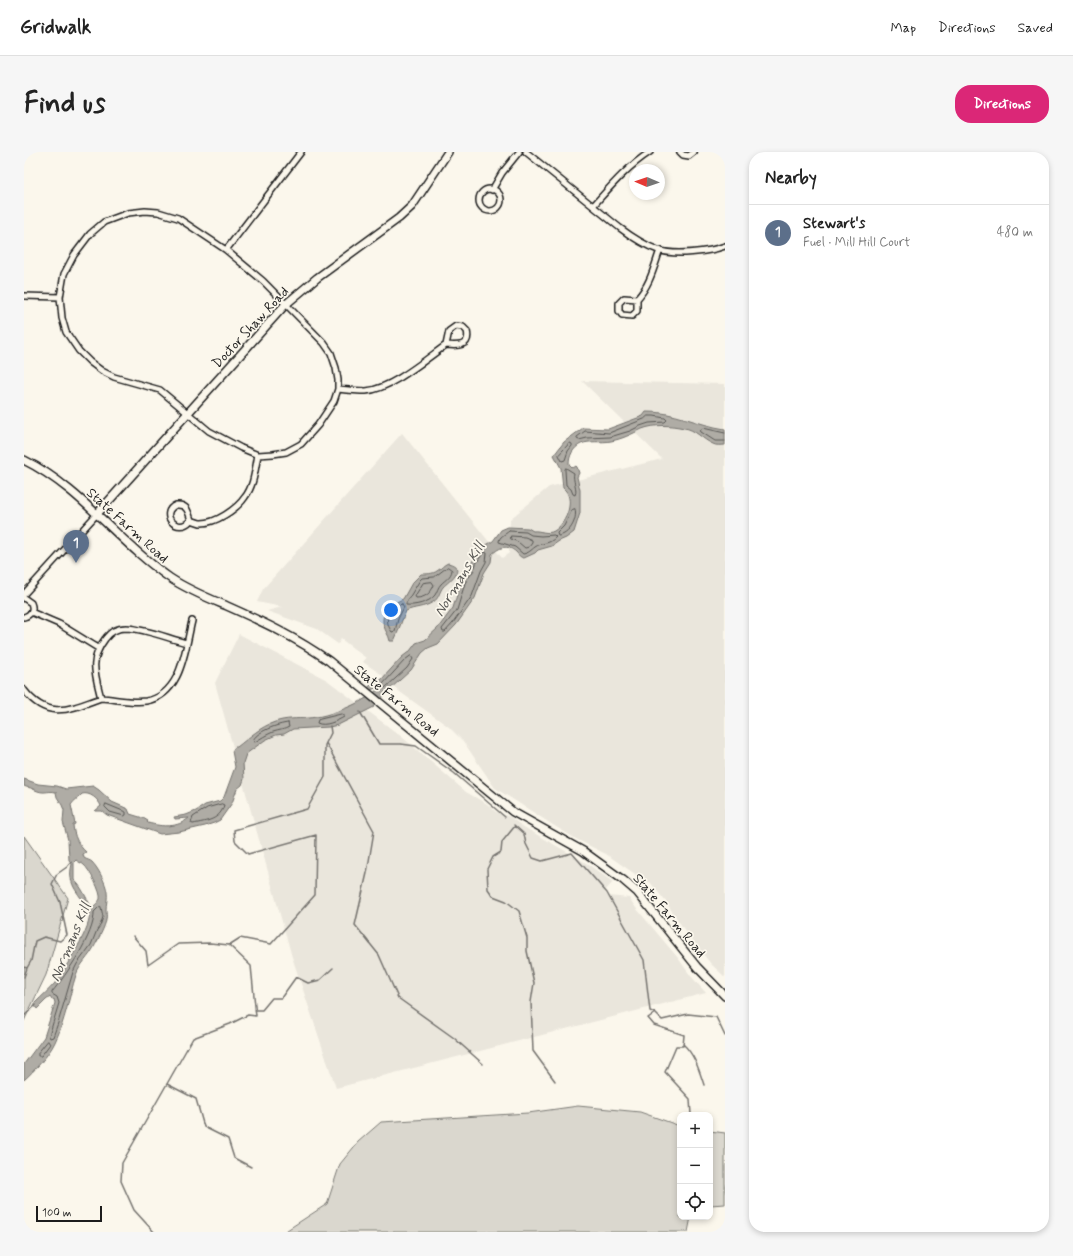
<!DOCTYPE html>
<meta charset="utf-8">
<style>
body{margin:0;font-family:Mynerve,sans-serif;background:#f6f6f6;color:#222}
.controls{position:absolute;right:12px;bottom:12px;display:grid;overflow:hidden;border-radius:8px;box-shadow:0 2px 6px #0003}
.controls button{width:36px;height:36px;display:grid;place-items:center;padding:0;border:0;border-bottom:1px solid #e0e0e0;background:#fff;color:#222;font:20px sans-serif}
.compass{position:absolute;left:605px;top:12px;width:36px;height:36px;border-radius:50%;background:#fff;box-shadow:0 2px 6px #0003;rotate:272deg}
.scale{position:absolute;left:12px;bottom:10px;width:66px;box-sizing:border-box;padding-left:4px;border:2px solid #1c1c1c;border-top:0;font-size:11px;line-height:14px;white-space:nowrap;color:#1c1c1c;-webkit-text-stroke:3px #fbf7ec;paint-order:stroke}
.you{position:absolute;left:367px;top:458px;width:14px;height:14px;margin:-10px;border:3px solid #fff;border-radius:50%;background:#1a73e8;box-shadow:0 0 0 6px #1a73e833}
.badge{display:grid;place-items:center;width:26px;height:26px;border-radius:50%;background:#db2777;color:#fff;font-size:13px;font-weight:700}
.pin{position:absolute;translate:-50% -33px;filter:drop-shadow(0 1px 2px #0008)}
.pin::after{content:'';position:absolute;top:21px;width:14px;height:12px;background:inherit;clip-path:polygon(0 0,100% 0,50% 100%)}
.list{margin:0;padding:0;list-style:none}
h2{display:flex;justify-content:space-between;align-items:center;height:52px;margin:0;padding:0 16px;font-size:17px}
h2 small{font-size:13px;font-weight:400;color:#767676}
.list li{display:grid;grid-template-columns:26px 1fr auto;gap:12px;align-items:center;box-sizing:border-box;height:56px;padding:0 16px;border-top:1px solid #e0e0e0}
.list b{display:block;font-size:15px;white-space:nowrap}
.list p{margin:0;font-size:13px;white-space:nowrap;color:#767676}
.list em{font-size:13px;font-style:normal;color:#767676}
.icon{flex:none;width:22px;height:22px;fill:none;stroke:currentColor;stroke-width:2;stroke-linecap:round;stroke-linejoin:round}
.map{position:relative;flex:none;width:701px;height:1080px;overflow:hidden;border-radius:16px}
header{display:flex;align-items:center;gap:24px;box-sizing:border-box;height:56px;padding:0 20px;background:#fff;border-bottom:1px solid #e0e0e0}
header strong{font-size:19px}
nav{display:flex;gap:22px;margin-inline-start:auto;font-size:14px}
.intro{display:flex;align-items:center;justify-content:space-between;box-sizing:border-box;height:96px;padding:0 24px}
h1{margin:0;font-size:28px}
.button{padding:10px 18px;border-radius:16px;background:#db2777;color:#fff;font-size:14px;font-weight:700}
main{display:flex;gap:24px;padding:0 24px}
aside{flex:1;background:#fff;border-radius:16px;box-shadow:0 2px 6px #0003}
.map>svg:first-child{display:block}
.built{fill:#eae6dc}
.green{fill:#dad7ce;stroke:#7b7a75}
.water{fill:#afaca5;stroke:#74726e;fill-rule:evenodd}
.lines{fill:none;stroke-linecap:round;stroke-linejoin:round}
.shore{stroke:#575653;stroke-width:1}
.stream{stroke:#74726e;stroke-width:1.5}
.minor-casing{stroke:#1c1c1c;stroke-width:8}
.tertiary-casing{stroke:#1c1c1c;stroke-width:10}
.secondary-casing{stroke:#1c1c1c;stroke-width:10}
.minor{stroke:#fbf7ec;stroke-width:5}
.tertiary{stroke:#fbf7ec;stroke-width:7}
.secondary{stroke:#fbf7ec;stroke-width:7}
.labels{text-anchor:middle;stroke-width:3.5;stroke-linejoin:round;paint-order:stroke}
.street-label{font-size:14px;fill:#1c1c1c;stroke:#fbf7ec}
.water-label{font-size:15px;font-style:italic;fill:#575653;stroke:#fbf7ec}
</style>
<header>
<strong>Gridwalk</strong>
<nav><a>Map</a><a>Directions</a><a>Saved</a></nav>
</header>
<div class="intro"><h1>Find us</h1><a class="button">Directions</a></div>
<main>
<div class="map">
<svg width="701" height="1080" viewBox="0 0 701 1080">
<rect width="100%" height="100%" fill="#fbf7ec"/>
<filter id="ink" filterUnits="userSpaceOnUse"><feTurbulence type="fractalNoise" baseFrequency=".025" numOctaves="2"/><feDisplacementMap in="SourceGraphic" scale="8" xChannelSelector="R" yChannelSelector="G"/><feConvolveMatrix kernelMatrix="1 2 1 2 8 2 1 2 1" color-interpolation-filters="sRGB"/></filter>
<g filter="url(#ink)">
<!-- built -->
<path class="built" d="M558,229L701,232V825L687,812L661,779L642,750L626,730H616L611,722L582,702L554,688L529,673L471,636L439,589L425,575L376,540L357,522L339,510L342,506L317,487L314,492L293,477L243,459L258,455L233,450L239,437L378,281L478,406L485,401L486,367L525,335L638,307Z
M215,482L303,528L378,585L442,640L463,652L472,660L486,665L498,674L562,711L589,730L580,740L584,744L605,746L612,756L654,806L666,823L682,841L312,936L268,805L191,531Z"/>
<!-- green -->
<path class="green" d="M0,684L44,746L22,823L0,869Z
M554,954L616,960L656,974V1065H667L664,1080H260L303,1052L316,1012L334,990L357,970L504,961Z
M686,979L701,981V1052L686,1053Z"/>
<!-- water -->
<path class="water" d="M622,260C649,259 674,273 701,277V293C697,293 692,294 689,292C679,288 671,277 660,276C647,273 631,272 618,277C608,282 598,287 587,289C577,291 566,288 557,292C549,296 545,304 545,312L549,316L552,314L553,315L555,321L553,325L556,338V361L550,380L542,386L535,389L528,394L514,398L511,401L500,406C495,405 495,403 492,400C483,392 476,395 468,402L467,410L460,421L451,446L432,473L414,492L404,496L398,501L387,518L365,538L350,555L314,573L305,575L269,577L260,582L252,583L241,588L222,602L219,611L220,627L218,633L213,637L208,651L196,668L190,671L181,674L155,680L136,682L83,663L78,659H71L77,654C74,647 66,640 58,642C55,646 50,648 47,653L51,672L49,673C50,684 54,693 62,700L59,702L60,706C63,708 66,708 68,710C74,716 82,731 83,740C84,746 82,752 82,758C82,761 83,764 82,767C82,773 73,790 70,795C65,805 56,812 52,823C45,845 41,869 31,890C25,903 10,919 0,928V912L20,885L31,851L30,847L28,848L26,845L22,848L13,857L11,854V851C18,844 25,838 31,831C39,819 70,773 65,760C57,741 42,735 48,712L45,708L44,688L39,670L40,658L38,653L33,645L32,640C22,638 21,643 9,637C6,635 3,636 0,634V627L14,632L33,634L42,637L69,634L75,638L88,650L104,657L106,662L119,666L124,669L123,670L124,671C139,675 153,676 165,666L151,667L150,665L162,663L172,659L181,653L196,649L200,645L211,615L208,599L211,595H213C226,585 236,575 251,570C262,566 273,567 284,566C304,565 340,551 354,537V535L337,542L348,532L357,528L378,505L386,499L392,491L401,488L414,476L429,456L437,430L446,416L448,410L459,395L469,389L477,378L484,375L504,376L509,379C516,378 523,383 530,379C543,371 552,346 539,336L537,316L530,303L540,290L559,276L584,277L619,264ZM52,708C54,710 58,711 60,713C65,717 78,741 76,747C75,750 70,754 68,756C63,748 57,733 50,728V710Z
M424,411C444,416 425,429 419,435C415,440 415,447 409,450C400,456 390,455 382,459C377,469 375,479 370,489H366C365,483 361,479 360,474C355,460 369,451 379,447L388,431L397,422C402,422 409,422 413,419C418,416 419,413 424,411Z"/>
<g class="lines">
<!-- shore -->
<path class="shore" d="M624,264H630L641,266L643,268L641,270L625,271L616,274L606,279L586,285L563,286L555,288L553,287V285L561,279L585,281L620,267Z
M701,281L679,276L676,278L677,280L691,289H701
M546,291L548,292V294L544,299L541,308L538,309L535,303Z
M542,316L550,321C548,328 554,337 551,343L549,342L547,337L542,333L541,318Z
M551,357C554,368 545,383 534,384L533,381L540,374L548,358Z
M485,379L502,380L507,383L517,384L530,383L532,385C525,393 518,390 511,395C507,398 505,401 499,402L491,395L475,390C475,384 481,383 485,379Z
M487,384L501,385L508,388V391L505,395L501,396L494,390L487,387Z
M460,400L463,401L462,410L457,419L448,444L429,471L421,480H419L418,477L433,458L441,431L450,418L452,412Z
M424,415L428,418C427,425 422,427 417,432C414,435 413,440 411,443C405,451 390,454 382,453V451L396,428L398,426L410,425Z
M408,430L410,433C407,441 401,446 392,446L391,444L399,431Z
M378,452L380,455L374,467L371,479L368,480C359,468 364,456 378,452Z
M387,504L389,507L383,516L361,536H359L358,533L381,508Z
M318,562L320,563V565C313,569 301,575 293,571L294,568Z
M264,571L265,575C260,578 255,578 249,580C242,583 237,586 231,590L229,589C231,580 254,572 264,571Z
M82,652L99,659L102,660V663L100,664L86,660L81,655Z
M198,652L200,653C196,668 183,669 169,672L167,671L169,665L183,656Z
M77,755L79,765L76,774L73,778L67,793L53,812L49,820L34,871L29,885L26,886L25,884L35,851L33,845L28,842V840C42,823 71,782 70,760L75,755Z
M24,889L26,892L17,904H14V901Z"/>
<!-- stream -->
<path class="stream" d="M336,560L355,592H377L392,594L430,621L481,665
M302,591L350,679L343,721L331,773L355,803L374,846L430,886L459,912
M490,673L500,682L502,692L509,706L518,709L548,701L583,741L620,808L626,859L631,861L638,868L664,862L692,865L701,884
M491,674L478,690L477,700L469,705L463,717L464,737L469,744L482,749L495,759L503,786V799L510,831L507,850L509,899L531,929
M109,784L122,799L124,813L154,792L186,791L205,793L216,786L247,792L291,743L292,683L224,702L211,689L210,678L283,657L301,625V593L307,581L306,574
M0,815L3,816L7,809L11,789L20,785L36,789L43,783L36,750L28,732L33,722L43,715L47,710
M0,825L3,816
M231,858H238L248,846H257L272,825L284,831L296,828L309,816
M631,861L624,866L630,873L660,883L659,894H652L641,920L666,947L667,963
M0,864L12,853
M659,892C671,903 675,918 680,933
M143,932L172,947L180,975L204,987L210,1006L227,1015
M130,1080L110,1058L97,1029L98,1011L169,886L206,872L224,863L232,864L227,814L205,793"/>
<!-- minor casing -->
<g class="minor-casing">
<path id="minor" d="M502,0L596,76C608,85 620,93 634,98C651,104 685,100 701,94
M656,0L659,3L665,4L670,0
M455 48a11 11 0 1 1 22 0a11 11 0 1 1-22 0Z
M468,38L478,21L495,0
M569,54C587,34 603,15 626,0
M121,59L134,60L154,66L202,98L239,129L300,191L307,201L312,216L314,228V237L310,249L294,273L277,292L262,300L249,302L234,303L217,296L185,279L136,238L90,225L78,219L66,210L55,199L42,180L38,166L36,145L40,122L50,103L66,82L80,70L104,61Z
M202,98L277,0
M0,144L36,145
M600,146L613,147V159L608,164L598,163L595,159V151Z
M613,147C626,133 630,115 636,98
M432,174L439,175L443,179C447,195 433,194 422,193L425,179Z
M314,237C323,238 333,239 342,239C367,237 401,208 422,193
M152,353C163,352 164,359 167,368C153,384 134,361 152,353Z
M167,368C170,369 173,370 176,371C191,372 213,357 221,345C230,334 231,317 234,303
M0,442L73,362
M0,446L7,451C10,458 7,463 0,465
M7,460L35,472L74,496
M163,491C143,486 122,477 102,476C94,476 86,480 81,487C65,508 71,522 77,546C92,547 107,551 122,549C158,543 161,497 168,469
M0,538C24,569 46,557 77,546"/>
</g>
<!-- tertiary casing -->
<g class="tertiary-casing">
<path id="tertiary" d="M73,362L261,153L293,126L375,66L388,54L424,0"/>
</g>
<!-- secondary casing -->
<g class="secondary-casing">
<path id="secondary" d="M0,308C57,336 95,391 146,426C164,438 184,446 203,454C239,470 273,486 305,509L489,660L559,699L599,728L613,740L673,815L701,844"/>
</g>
<!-- minor -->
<use href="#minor" class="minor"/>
<!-- tertiary -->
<use href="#tertiary" class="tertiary"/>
<!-- secondary -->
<use href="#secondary" class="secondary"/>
</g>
</g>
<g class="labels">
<!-- street labels -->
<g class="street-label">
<text transform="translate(226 175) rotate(-47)" y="5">Doctor Shaw Road</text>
<text transform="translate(104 373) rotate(42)" y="5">State Farm Road</text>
<text transform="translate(373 548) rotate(39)" y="5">State Farm Road</text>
<text transform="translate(646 763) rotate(50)" y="5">State Farm Road</text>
</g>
<!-- water labels -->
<g class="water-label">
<text transform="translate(435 427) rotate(-59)" y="5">Normans Kill</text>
<text transform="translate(46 790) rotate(-67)" y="5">Normans Kill</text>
</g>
</g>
</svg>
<div class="controls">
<button>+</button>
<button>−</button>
<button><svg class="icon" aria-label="locate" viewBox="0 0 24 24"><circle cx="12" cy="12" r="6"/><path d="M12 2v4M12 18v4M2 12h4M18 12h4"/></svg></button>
</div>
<svg class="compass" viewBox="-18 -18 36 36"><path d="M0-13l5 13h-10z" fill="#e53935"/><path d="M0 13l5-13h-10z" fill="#767676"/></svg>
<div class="scale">100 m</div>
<div class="you"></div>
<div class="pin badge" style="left:52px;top:411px;background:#5c6f8a">1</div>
</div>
<aside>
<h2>Nearby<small></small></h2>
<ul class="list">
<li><span class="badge" style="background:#5c6f8a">1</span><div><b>Stewart's</b><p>Fuel · Mill Hill Court</p></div><em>480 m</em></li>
</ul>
</aside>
</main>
